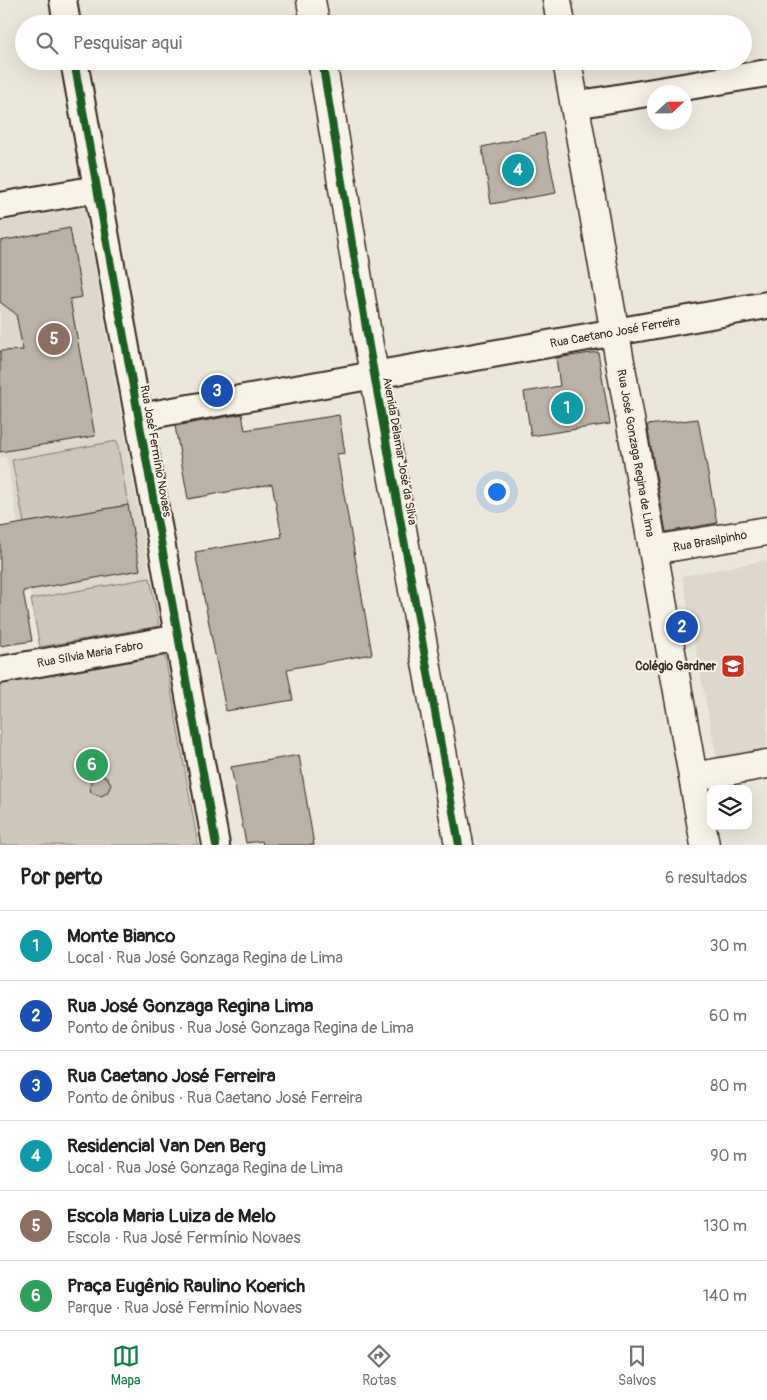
<!DOCTYPE html>
<html lang="pt">
<meta charset="utf-8">
<style>
body{margin:0;font-family:Pangolin,sans-serif;background:#f2f2f2;color:#202124}
.controls{position:absolute;right:15px;bottom:15px;display:grid;overflow:hidden;border-radius:10px;box-shadow:0 5px 20px #0002}
.controls button{width:45px;height:45px;display:grid;place-items:center;padding:0;border:0;border-bottom:1px solid #e0e0e0;background:#fff;color:#202124;font:25px sans-serif}
.compass{position:absolute;left:647px;top:85px;width:45px;height:45px;border-radius:50%;background:#fff;box-shadow:0 5px 20px #0002;rotate:68deg}
.you{position:absolute;left:496px;top:491px;width:18px;height:18px;margin:-12px;border:4px solid #fff;border-radius:50%;background:#1a73e8;box-shadow:0 0 0 8px #1a73e833}
.badge{display:grid;place-items:center;width:32px;height:32px;border-radius:50%;background:#0b8043;color:#fff;font-size:16px;font-weight:700}
.pin{position:absolute;translate:-50% -50%;border:2px solid #fff;box-shadow:0 1px 5px #0006}
.list{margin:0;padding:0;list-style:none}
h2{display:flex;justify-content:space-between;align-items:center;height:65px;margin:0;padding:0 20px;font-size:21px}
h2 small{font-size:16px;font-weight:400;color:#757577}
.list li{display:grid;grid-template-columns:32px 1fr auto;gap:15px;align-items:center;box-sizing:border-box;height:70px;padding:0 20px;border-top:1px solid #e0e0e0}
.list b{display:block;font-size:19px;white-space:nowrap}
.list p{margin:0;font-size:16px;white-space:nowrap;color:#757577}
.list em{font-size:16px;font-style:normal;color:#757577}
.icon{flex:none;width:28px;height:28px;fill:none;stroke:currentColor;stroke-width:2;stroke-linecap:round;stroke-linejoin:round}
.map{position:relative;flex:none;width:767px;height:845px;overflow:hidden}
.search{position:absolute;background:#fff;box-shadow:0 5px 20px #0002;left:15px;right:15px;top:15px;height:55px;display:flex;align-items:center;gap:12px;box-sizing:border-box;padding:0 18px;border-radius:28px;color:#757577;font-size:19px}
.sheet{height:485px;background:#fff}
nav{display:flex;justify-content:space-around;align-items:center;box-sizing:border-box;height:70px;border-top:1px solid #e0e0e0;background:#fff;font-size:14px;color:#757577}
nav a{display:grid;justify-items:center;gap:2px}
nav .on{color:#0b8043}
.map>svg:first-child{display:block}
.built{fill:#ddd7cc}
.green{fill:#cec8bc;stroke:#84796d}
.building{fill:#bab2a7;stroke:#3b2a1e}
.lines{fill:none;stroke-linecap:round;stroke-linejoin:round}
.minor-casing{stroke:#3b2a1e;stroke-width:30}
.tertiary-casing{stroke:#3b2a1e;stroke-width:31}
.primary-casing{stroke:#3b2a1e;stroke-width:31}
.minor{stroke:#f7f3e8;stroke-width:26}
.tertiary{stroke:#f7f3e8;stroke-width:28}
.primary{stroke:#f7f3e8;stroke-width:28}
.cycleway-casing{stroke:#f7f3e8;stroke-width:11}
.cycleway{stroke:#1b5e20;stroke-width:8}
.labels{text-anchor:middle;stroke-width:4;stroke-linejoin:round;paint-order:stroke}
.street-label{font-size:12px;fill:#3b2a1e;stroke:#f7f3e8}
.poi-label{font-size:12px;font-weight:bold;fill:#3b2a1e;stroke:#f7f3e8;text-anchor:end}
</style>
<div class="map">
<svg width="767" height="845" viewBox="0 0 767 845">
<rect width="100%" height="100%" fill="#ece7dc"/>
<filter id="ink" filterUnits="userSpaceOnUse"><feTurbulence type="fractalNoise" baseFrequency=".02" numOctaves="2"/><feDisplacementMap in="SourceGraphic" scale="10" xChannelSelector="R" yChannelSelector="G"/><feConvolveMatrix kernelMatrix="1 2 1 2 8 2 1 2 1" color-interpolation-filters="sRGB"/></filter>
<g filter="url(#ink)">
<!-- built -->
<path class="built" d="M84,207L159,626L40,647L6,457L0,458V222Z
M767,560V756L718,765L682,576Z"/>
<!-- green -->
<path class="green" d="M117,441L128,505L24,523L12,460Z
M150,578L159,626L40,647L31,599Z
M165,656L198,845H0V684Z"/>
<!-- building -->
<path class="building" d="M544,133L556,193L491,204L482,147Z
M70,228L82,297L70,299L95,436L0,452V351L23,350L16,314L0,302V241Z
M598,352L610,424L531,436L524,392L560,386L556,358Z
M242,414L245,430L339,415L345,453L337,454L372,654L287,669L293,700L226,711L195,552L282,537L272,484L188,499L175,426Z
M698,419L717,523L666,532L647,425Z
M128,505L140,570L23,591L32,641L0,646V527Z
M299,755L314,845H263L262,841L246,843L231,767Z
M99,775L108,778L111,785L107,793L101,796L91,793L90,786L92,779Z"/>
<g class="lines">
<!-- minor casing -->
<g class="minor-casing">
<path id="minor" d="M63,0L67,24
M74,61L216,845
M575,105L767,73
M0,206L97,189
M139,417L767,305
M0,670L179,638"/>
</g>
<!-- tertiary casing -->
<g class="tertiary-casing">
<path id="tertiary" d="M557,0L561,24
M567,61L705,845
M653,550L767,531
M693,777L767,764"/>
</g>
<!-- primary casing -->
<g class="primary-casing">
<path id="primary" d="M311,0L315,24
M322,61L369,346L459,845"/>
</g>
<!-- minor -->
<use href="#minor" class="minor"/>
<!-- tertiary -->
<use href="#tertiary" class="tertiary"/>
<!-- primary -->
<use href="#primary" class="primary"/>
<!-- cycleway casing -->
<g class="cycleway-casing">
<path id="cycleway" d="M74,61L216,845
M322,61L369,346L459,845"/>
</g>
<!-- cycleway -->
<use href="#cycleway" class="cycleway"/>
</g>
</g>
<!-- icons -->
<defs>
<g id="school-square" transform="scale(1.25)"><rect x="-9" y="-9" width="18" height="18" rx="4" fill="#c8321e" stroke="#f7f3e8"/><path d="M0-5L7-2L0 1L-7-2ZM-4 1L0 2.5L4 1V4Q0 6-4 4Z" fill="#fff"/></g>
</defs>
<g fill-rule="evenodd">
<use href="#school-square" x="733" y="666"/>
</g>
<g class="labels">
<!-- street labels -->
<g class="street-label">
<text transform="translate(615 332) rotate(-10)" y="4">Rua Caetano José Ferreira</text>
<text transform="translate(156 451) rotate(80)" y="4">Rua José Fermínio Novaes</text>
<text transform="translate(400 451) rotate(80)" y="4">Avenida Delamar José da Silva</text>
<text transform="translate(636 453) rotate(80)" y="4">Rua José Gonzaga Regina de Lima</text>
<text transform="translate(710 541) rotate(-10)" y="4">Rua Brasilpinho</text>
<text transform="translate(90 654) rotate(-10)" y="4">Rua Sílvia Maria Fabro</text>
</g>
<!-- poi labels -->
<g class="poi-label">
<text x="716" y="670">Colégio Gardner</text>
</g>
</g>
</svg>
<div class="controls">
<button><svg class="icon" aria-label="layers" viewBox="0 0 24 24"><path d="M12 4l9 5-9 5-9-5zM3 14l9 5 9-5"/></svg></button>
</div>
<svg class="compass" viewBox="-18 -18 36 36"><path d="M0-13l5 13h-10z" fill="#e53935"/><path d="M0 13l5-13h-10z" fill="#757577"/></svg>
<div class="you"></div>
<div class="pin badge" style="left:567px;top:408px;background:#0f9aa8">1</div>
<div class="pin badge" style="left:682px;top:627px;background:#1a4fb4">2</div>
<div class="pin badge" style="left:217px;top:391px;background:#1a4fb4">3</div>
<div class="pin badge" style="left:518px;top:170px;background:#0f9aa8">4</div>
<div class="pin badge" style="left:54px;top:339px;background:#8d6e63">5</div>
<div class="pin badge" style="left:92px;top:765px;background:#2e9e5b">6</div>
<div class="search"><svg class="icon" aria-label="search" viewBox="0 0 24 24"><circle cx="10" cy="10" r="6"/><path d="M15 15l6 6"/></svg>Pesquisar aqui</div>
</div>
<section class="sheet">
<h2>Por perto<small>6 resultados</small></h2>
<ul class="list">
<li><span class="badge" style="background:#0f9aa8">1</span><div><b>Monte Bianco</b><p>Local · Rua José Gonzaga Regina de Lima</p></div><em>30 m</em></li>
<li><span class="badge" style="background:#1a4fb4">2</span><div><b>Rua José Gonzaga Regina Lima</b><p>Ponto de ônibus · Rua José Gonzaga Regina de Lima</p></div><em>60 m</em></li>
<li><span class="badge" style="background:#1a4fb4">3</span><div><b>Rua Caetano José Ferreira</b><p>Ponto de ônibus · Rua Caetano José Ferreira</p></div><em>80 m</em></li>
<li><span class="badge" style="background:#0f9aa8">4</span><div><b>Residencial Van Den Berg</b><p>Local · Rua José Gonzaga Regina de Lima</p></div><em>90 m</em></li>
<li><span class="badge" style="background:#8d6e63">5</span><div><b>Escola Maria Luiza de Melo</b><p>Escola · Rua José Fermínio Novaes</p></div><em>130 m</em></li>
<li><span class="badge" style="background:#2e9e5b">6</span><div><b>Praça Eugênio Raulino Koerich</b><p>Parque · Rua José Fermínio Novaes</p></div><em>140 m</em></li>
</ul>
</section>
<nav>
<a class="on"><svg class="icon" aria-label="map" viewBox="0 0 24 24"><path d="M3 6l6-2 6 2 6-2v14l-6 2-6-2-6 2zM9 4v14M15 6v14"/></svg>Mapa</a>
<a><svg class="icon" aria-label="directions" viewBox="0 0 24 24"><path d="M12 3l9 9-9 9-9-9zM9 14v-3h6M13 9l2 2-2 2"/></svg>Rotas</a>
<a><svg class="icon" aria-label="saved" viewBox="0 0 24 24"><path d="M7 4h10v16l-5-4-5 4z"/></svg>Salvos</a>
</nav>
